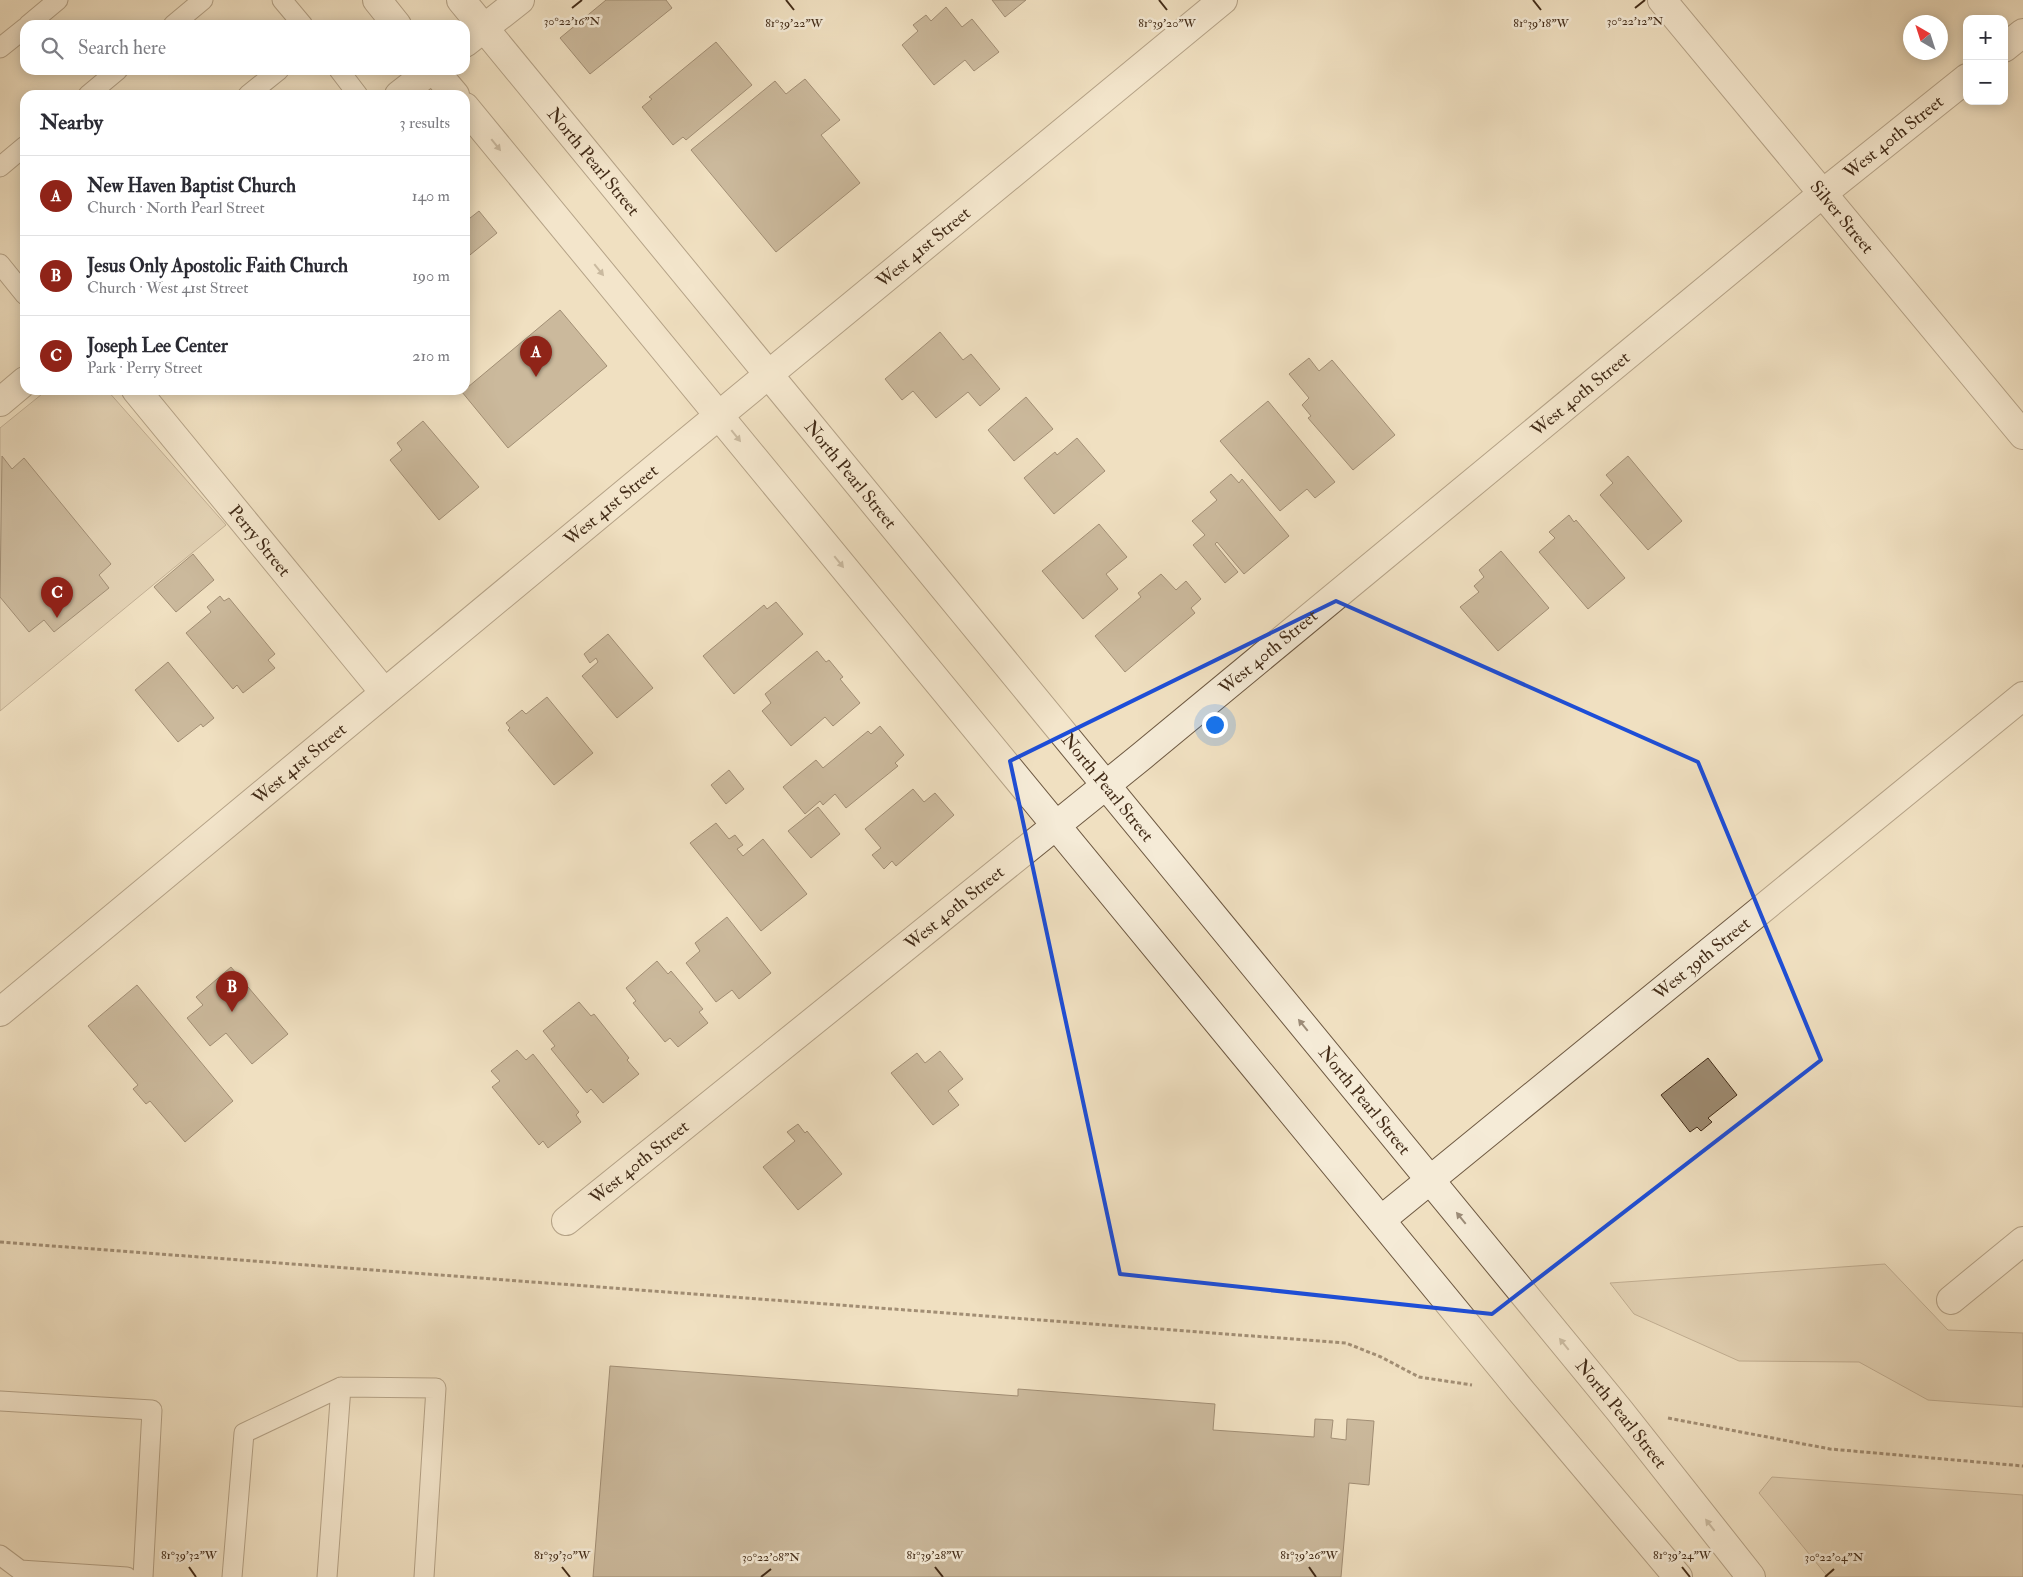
<!DOCTYPE html>
<meta charset="utf-8">
<style>
body{margin:0;font-family:"IM FELL Double Pica",serif;background:#f2f2f3;color:#2b2b33}
.controls{position:absolute;right:15px;top:15px;display:grid;overflow:hidden;border-radius:10px;box-shadow:0 2px 12px #0003}
.controls button{width:45px;height:45px;display:grid;place-items:center;padding:0;border:0;border-bottom:1px solid #e1e1e2;background:#fff;color:#2b2b33;font:25px sans-serif}
.compass{position:absolute;left:1903px;top:15px;width:45px;height:45px;border-radius:50%;background:#fff;box-shadow:0 2px 12px #0003;rotate:321deg}
.you{position:absolute;left:1214px;top:724px;width:18px;height:18px;margin:-12px;border:4px solid #fff;border-radius:50%;background:#1a73e8;box-shadow:0 0 0 8px #1a73e833}
.badge{display:grid;place-items:center;width:32px;height:32px;border-radius:50%;background:#8f2418;color:#fff;font-size:16px;font-weight:700}
.pin{position:absolute;translate:-50% -41px;filter:drop-shadow(0 1px 2px #0008)}
.pin::after{content:'';position:absolute;top:26px;width:18px;height:15px;background:inherit;clip-path:polygon(0 0,100% 0,50% 100%)}
.list{margin:0;padding:0;list-style:none}
h2{display:flex;justify-content:space-between;align-items:center;height:65px;margin:0;padding:0 20px;font-size:21px}
h2 small{font-size:16px;font-weight:400;color:#7c7c81}
.list li{display:grid;grid-template-columns:32px 1fr auto;gap:15px;align-items:center;box-sizing:border-box;height:80px;padding:0 20px;border-top:1px solid #e1e1e2}
.list b{display:block;font-size:19px;white-space:nowrap}
.list p{margin:0;font-size:16px;white-space:nowrap;color:#7c7c81}
.list em{font-size:16px;font-style:normal;color:#7c7c81}
.icon{flex:none;width:28px;height:28px;fill:none;stroke:currentColor;stroke-width:2;stroke-linecap:round;stroke-linejoin:round}
.map{position:relative;flex:none;width:2023px;height:1577px;overflow:hidden}
.search{position:absolute;background:#fff;box-shadow:0 2px 12px #0003;left:20px;top:20px;width:450px;height:55px;display:flex;align-items:center;gap:12px;box-sizing:border-box;padding:0 18px;border-radius:15px;color:#7c7c81;font-size:19px}
.panel{position:absolute;background:#fff;box-shadow:0 2px 12px #0003;left:20px;top:90px;width:450px;height:305px;border-radius:15px}
.map>svg:first-child{display:block}
.green{fill:#d3c1a4;stroke:#8b765e}
.building{fill:#9d8a70;stroke:#432c18}
.lines{fill:none;stroke-linecap:round;stroke-linejoin:round}
.service-casing{stroke:#6e5942;stroke-width:21}
.minor-casing{stroke:#6e5942;stroke-width:30}
.tertiary-casing{stroke:#6e5942;stroke-width:30}
.path{stroke:#432c18;stroke-width:3;stroke-dasharray:4 2.5;stroke-linecap:butt}
.service{stroke:#f5ebd7;stroke-width:19}
.minor{stroke:#f5ebd7;stroke-width:28}
.tertiary{stroke:#f5ebd7;stroke-width:28}
.oneway{fill:#9c8c78}
.marked{fill:none;stroke:#1d4ed8;stroke-width:4;stroke-linejoin:round}
.ticks{fill:none;stroke:#432c18;stroke-width:2}
.labels{text-anchor:middle;stroke-width:5;stroke-linejoin:round;paint-order:stroke}
.street-label{font-size:18px;fill:#432c18;stroke:#f5ebd7}
.ticks-label{font-size:12px;text-anchor:middle;fill:#432c18;stroke:#f5ebd7;stroke-width:5;stroke-linejoin:round;paint-order:stroke}
</style>
<div class="map">
<svg width="2023" height="1577" viewBox="0 0 2023 1577">
<rect width="100%" height="100%" fill="#f0e0c1"/>
<filter id="stains"><feTurbulence type="fractalNoise" baseFrequency=".004" numOctaves="4"/><feColorMatrix values="0 0 0 0 .2 0 0 0 0 .09 0 0 0 0 .02 0 0 0 .5 -.17"/></filter>
<radialGradient id="worn" r=".72"><stop offset=".6" stop-color="#630" stop-opacity="0"/><stop offset="1" stop-color="#630" stop-opacity=".3"/></radialGradient>
<!-- green -->
<path class="green" d="M47,390H107L226,525L0,711V428Z
M1885,1264L1948,1330L2023,1333V1407L1928,1400L1859,1362L1739,1361L1634,1314L1610,1283Z
M1772,1477L2023,1495V1577H1828L1759,1493Z"/>
<!-- building -->
<path class="building" d="M606,0H666L672,8L590,74L560,38Z
M992,0H1026L1005,17Z
M946,7L962,27L972,19L999,52L974,71L965,60L934,85L902,45L918,31L913,25L926,15L931,21Z
M716,42L752,85L686,140L683,137L673,145L642,107L652,99L649,97Z
M805,79L840,120L821,135L860,183L776,252L691,150L775,81L786,94Z
M479,211L497,233L465,259V222Z
M560,310L607,366L508,448L462,392Z
M940,332L963,360L971,354L1000,389L980,406L968,392L936,418L913,391L902,400L885,379Z
M1309,358L1319,371L1332,360L1395,435L1353,470L1308,418L1311,416L1302,405L1309,398L1289,374Z
M1026,397L1053,429L1014,461L988,430Z
M1268,401L1335,482L1315,498L1307,489L1280,511L1220,441Z
M423,421L479,487L439,520L390,460L402,450L397,443Z
M1077,438L1105,471L1054,514L1024,478L1055,452L1057,455Z
M2,456L12,469L24,458L111,564L99,575L109,588L54,632L44,620L29,632L0,597Z
M1628,456L1682,521L1648,550L1600,495L1613,483L1606,475Z
M1231,474L1239,483L1242,479L1289,536L1244,574L1217,542L1215,544L1238,572L1225,583L1193,545L1205,535L1192,521L1217,500L1210,492Z
M1569,515L1574,522L1576,520L1625,578L1588,609L1539,552L1555,538L1549,532Z
M1099,524L1127,557L1106,574L1118,589L1083,619L1042,571Z
M1501,551L1549,608L1498,651L1460,607L1479,592L1474,586L1484,577L1479,570Z
M193,554L214,580L176,612L154,587Z
M1161,574L1176,590L1186,581L1201,599L1191,608L1195,613L1125,672L1095,636L1141,597L1138,593Z
M220,596L224,601L229,598L275,654L268,660L275,668L243,693L237,685L233,689L186,633L211,612L207,607Z
M776,602L803,634L734,694L703,656L764,605L767,609Z
M608,634L653,688L617,718L582,676L598,662L596,658L590,663L584,654Z
M817,651L826,662L829,660L843,677L840,679L860,703L833,726L825,717L791,746L762,711L771,703L765,694Z
M168,662L214,718L203,727L201,724L178,742L135,690Z
M547,697L593,753L554,785L508,730L510,728L506,723L522,710L526,714Z
M880,726L904,755L895,763L898,766L846,808L835,794L823,805L820,801L805,814L783,787L816,760L823,768L868,731L871,734Z
M729,770L744,789L726,804L711,785Z
M913,789L924,802L935,793L954,815L896,866L892,861L884,869L872,855L881,848L865,829Z
M818,807L840,834L811,858L788,831Z
M716,823L729,839L735,835L743,845L737,849L743,856L763,839L807,894L761,931L690,843Z
M727,917L771,973L739,999L732,990L716,1002L686,963L700,951L695,943Z
M657,961L668,974L671,971L703,1009L699,1012L708,1023L678,1047L670,1038L665,1042L633,1003L636,1001L626,988Z
M231,967L288,1034L252,1064L226,1033L210,1046L187,1018L203,1005L196,997Z
M137,985L233,1101L185,1142L150,1101L146,1104L133,1089L138,1085L88,1026Z
M579,1002L591,1016L594,1014L629,1058L627,1060L639,1074L603,1103L591,1089L587,1093L551,1049L555,1046L543,1031Z
M517,1050L526,1060L533,1054L579,1112L576,1115L581,1122L548,1148L543,1141L539,1145L492,1087L500,1081L491,1071Z
M940,1051L963,1079L948,1091L959,1105L933,1125L891,1073L917,1053L925,1063Z
M1708,1058L1737,1095L1708,1118L1712,1122L1701,1131L1697,1127L1690,1132L1661,1095Z
M798,1124L805,1133L807,1131L842,1174L798,1210L763,1167L795,1141L787,1132Z
M610,1366L1018,1396V1389L1215,1404L1213,1430L1314,1437L1315,1419L1333,1420L1331,1438L1346,1440L1347,1419L1374,1421L1369,1485L1349,1483L1341,1577H593Z"/>
<g class="lines">
<!-- service casing -->
<g class="service-casing">
<path id="service" d="M282,0L303,25
M28,25L58,0
M173,25L203,0
M0,48L25,28
M339,70L358,95
M88,95L118,70
M248,95L279,70
M0,167L25,146
M0,264L25,295
M0,1401L152,1410L143,1577
M0,1555L20,1570L127,1577
M232,1577L244,1433L341,1387L436,1388L424,1577
M327,1577L341,1387"/>
</g>
<!-- minor casing -->
<g class="minor-casing">
<g id="minor">
<path id="s1" d="M1662,0L2023,435"/>
<path d="M465,43L520,0"/>
<path d="M2004,48L2023,33"/>
<path d="M399,95L431,70"/>
<path id="s2" d="M136,390L384,692"/>
<path d="M0,402L25,381"/>
<path id="s3" d="M0,1012L683,445L1223,0"/>
<path id="s4" d="M1381,1220L2023,696"/>
<path id="s5" d="M566,1221L1142,756L1822,194L1967,78"/>
<path d="M1951,1300L2023,1241"/>
</g>
</g>
<!-- tertiary casing -->
<g class="tertiary-casing">
<g id="tertiary">
<path d="M377,0L397,25"/>
<path id="s6" d="M461,0L1619,1410L1751,1577"/>
<path d="M434,70L455,95"/>
<path d="M465,107L1522,1392L1678,1577"/>
</g>
</g>
<!-- path -->
<path class="path" d="M0,1242L1346,1343L1381,1357L1419,1377L1472,1385
M1668,1418L1830,1449L2023,1466"/>
<!-- service -->
<use href="#service" class="service"/>
<!-- minor -->
<use href="#minor" class="minor"/>
<!-- tertiary -->
<use href="#tertiary" class="tertiary"/>
</g>
<!-- one-way arrows -->
<defs><path id="oneway-solid" d="M-6-.8H1V-3.2L6.5 0L1 3.2V.8H-6Z" transform="scale(1.25)"/></defs>
<g class="oneway">
<use href="#oneway-solid" transform="translate(496 145) rotate(51)"/>
<use href="#oneway-solid" transform="translate(599 270) rotate(51)"/>
<use href="#oneway-solid" transform="translate(736 436) rotate(51)"/>
<use href="#oneway-solid" transform="translate(839 562) rotate(51)"/>
<use href="#oneway-solid" transform="translate(1303 1025) rotate(-129)"/>
<use href="#oneway-solid" transform="translate(1461 1218) rotate(-129)"/>
<use href="#oneway-solid" transform="translate(1564 1344) rotate(-129)"/>
<use href="#oneway-solid" transform="translate(1710 1525) rotate(-128)"/>
</g>
<!-- marked area -->
<path d="M0 0H2023V1577H0ZM1336,601L1698,762L1821,1060L1492,1314L1120,1274L1010,761Z" fill="#f0e0c1" fill-opacity=".55" fill-rule="evenodd"/>
<path class="marked" d="M1336,601L1698,762L1821,1060L1492,1314L1120,1274L1010,761Z"/>
<!-- ticks -->
<path class="ticks" d="M786,0L794,10M1159,0L1167,10M1533,0L1541,10M572,8L582,0M1635,8L1645,0M189,1567L196,1577M562,1567L570,1577M935,1567L943,1577M1309,1567L1316,1577M1682,1567L1690,1577M761,1577L771,1569M1825,1577L1834,1569"/>
<g class="labels">
<!-- street labels -->
<g class="street-label">
<text dy="6" stroke="none"><textPath href="#s5" startOffset="1714">West 40th Street</textPath></text>
<text dy="6" stroke="none"><textPath href="#s6" startOffset="209">North Pearl Street</textPath></text>
<text dy="6" stroke="none"><textPath href="#s1" startOffset="282">Silver Street</textPath></text>
<text dy="6" stroke="none"><textPath href="#s3" startOffset="1199">West 41st Street</textPath></text>
<text dy="6" stroke="none"><textPath href="#s5" startOffset="1309">West 40th Street</textPath></text>
<text dy="6" stroke="none"><textPath href="#s6" startOffset="614">North Pearl Street</textPath></text>
<text dy="6" stroke="none"><textPath href="#s3" startOffset="794">West 41st Street</textPath></text>
<text dy="6" stroke="none"><textPath href="#s2" startOffset="195">Perry Street</textPath></text>
<text dy="6" stroke="none"><textPath href="#s5" startOffset="904">West 40th Street</textPath></text>
<text dy="6" stroke="none"><textPath href="#s3" startOffset="389">West 41st Street</textPath></text>
<text dy="6" stroke="none"><textPath href="#s6" startOffset="1019">North Pearl Street</textPath></text>
<text dy="6" stroke="none"><textPath href="#s5" startOffset="499">West 40th Street</textPath></text>
<text dy="6" stroke="none"><textPath href="#s4" startOffset="414">West 39th Street</textPath></text>
<text dy="6" stroke="none"><textPath href="#s6" startOffset="1424">North Pearl Street</textPath></text>
<text dy="6" stroke="none"><textPath href="#s5" startOffset="94">West 40th Street</textPath></text>
<text dy="6" stroke="none"><textPath href="#s6" startOffset="1829">North Pearl Street</textPath></text>
</g>
</g>
<g class="ticks-label">
<text x="572" y="25">30°22'16"N</text>
<text x="1635" y="25">30°22'12"N</text>
<text x="794" y="27">81°39'22"W</text>
<text x="1167" y="27">81°39'20"W</text>
<text x="1541" y="27">81°39'18"W</text>
<text x="189" y="1559">81°39'32"W</text>
<text x="562" y="1559">81°39'30"W</text>
<text x="935" y="1559">81°39'28"W</text>
<text x="1309" y="1559">81°39'26"W</text>
<text x="1682" y="1559">81°39'24"W</text>
<text x="771" y="1561">30°22'08"N</text>
<text x="1834" y="1561">30°22'04"N</text>
</g>
<rect width="100%" height="100%" filter="url(#stains)"/>
<rect width="100%" height="100%" fill="url(#worn)"/>
</svg>
<div class="controls">
<button>+</button>
<button>−</button>
</div>
<svg class="compass" viewBox="-18 -18 36 36"><path d="M0-13l5 13h-10z" fill="#e53935"/><path d="M0 13l5-13h-10z" fill="#7c7c81"/></svg>
<div class="you"></div>
<div class="pin badge" style="left:536px;top:377px">A</div>
<div class="pin badge" style="left:232px;top:1012px">B</div>
<div class="pin badge" style="left:57px;top:618px">C</div>
<div class="search"><svg class="icon" aria-label="search" viewBox="0 0 24 24"><circle cx="10" cy="10" r="6"/><path d="M15 15l6 6"/></svg>Search here</div>
<section class="panel">
<h2>Nearby<small>3 results</small></h2>
<ul class="list">
<li><span class="badge">A</span><div><b>New Haven Baptist Church</b><p>Church · North Pearl Street</p></div><em>140 m</em></li>
<li><span class="badge">B</span><div><b>Jesus Only Apostolic Faith Church</b><p>Church · West 41st Street</p></div><em>190 m</em></li>
<li><span class="badge">C</span><div><b>Joseph Lee Center</b><p>Park · Perry Street</p></div><em>210 m</em></li>
</ul>
</section>
</div>
